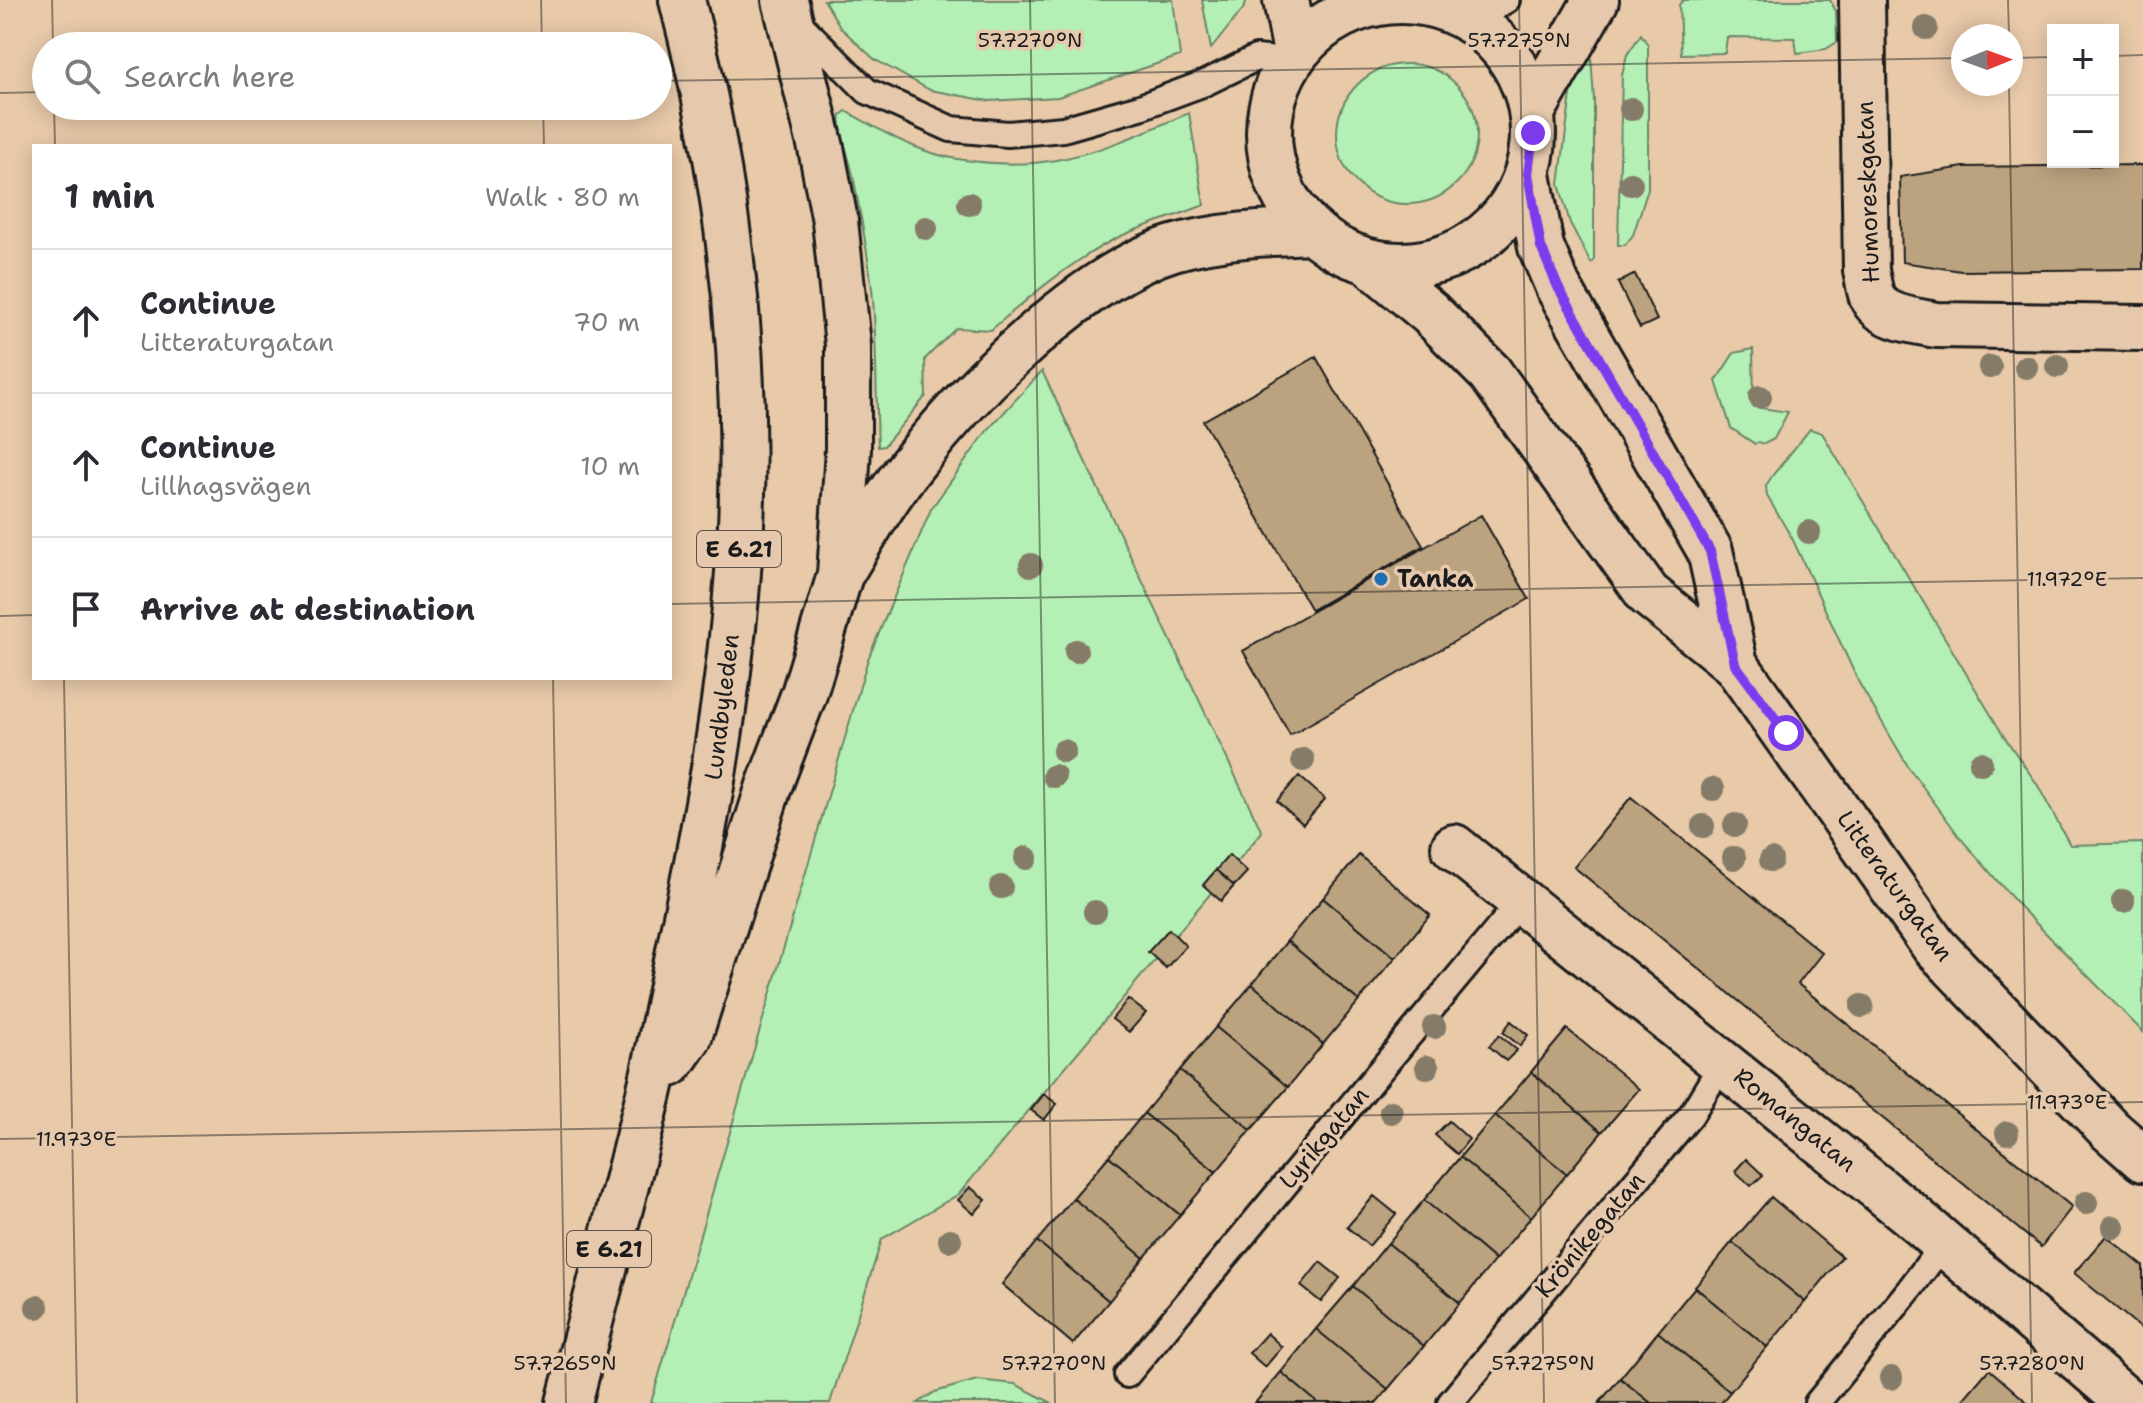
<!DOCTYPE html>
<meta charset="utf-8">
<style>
body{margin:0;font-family:"Shantell Sans",sans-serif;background:#f7f7f7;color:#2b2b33}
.controls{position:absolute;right:24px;top:24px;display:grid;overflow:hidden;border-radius:0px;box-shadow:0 4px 20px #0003}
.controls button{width:72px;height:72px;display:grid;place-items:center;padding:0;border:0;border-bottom:2px solid #e1e1e2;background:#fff;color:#2b2b33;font:40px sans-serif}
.compass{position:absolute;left:1951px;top:24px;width:72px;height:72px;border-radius:50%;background:#fff;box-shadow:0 4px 20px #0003;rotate:89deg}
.stop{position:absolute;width:24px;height:24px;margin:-18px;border:6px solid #7c3aed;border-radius:50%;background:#fff}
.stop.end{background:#7c3aed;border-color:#fff;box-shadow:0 2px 8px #0008}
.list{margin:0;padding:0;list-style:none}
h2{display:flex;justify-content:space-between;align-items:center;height:104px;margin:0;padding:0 32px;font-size:34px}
h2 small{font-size:26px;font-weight:400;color:#7c7c81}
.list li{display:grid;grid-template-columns:52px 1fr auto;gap:24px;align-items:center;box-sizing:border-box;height:144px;padding:0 32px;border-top:2px solid #e1e1e2}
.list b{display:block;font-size:30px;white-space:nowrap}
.list p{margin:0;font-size:26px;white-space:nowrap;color:#7c7c81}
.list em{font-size:26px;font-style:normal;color:#7c7c81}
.icon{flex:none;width:44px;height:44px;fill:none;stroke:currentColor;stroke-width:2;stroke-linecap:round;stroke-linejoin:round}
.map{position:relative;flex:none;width:2143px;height:1403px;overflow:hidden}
.search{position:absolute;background:#fff;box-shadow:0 4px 20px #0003;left:32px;top:32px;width:640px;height:88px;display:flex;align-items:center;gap:20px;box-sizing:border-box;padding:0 28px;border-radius:44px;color:#7c7c81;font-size:30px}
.panel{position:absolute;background:#fff;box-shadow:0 4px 20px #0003;left:32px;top:144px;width:640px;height:536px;border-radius:0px}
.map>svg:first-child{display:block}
.green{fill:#b4f0b5;stroke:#688668;stroke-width:2}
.building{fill:#bca380;stroke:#1c1c1c;stroke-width:2}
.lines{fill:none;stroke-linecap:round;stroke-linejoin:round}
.lane-casing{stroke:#1c1c1c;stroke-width:30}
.street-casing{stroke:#1c1c1c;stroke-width:50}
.secondary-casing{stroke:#1c1c1c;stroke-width:50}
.highway-casing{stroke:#1c1c1c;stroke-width:50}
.lane{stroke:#e6c9ad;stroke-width:24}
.street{stroke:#e6c9ad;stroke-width:44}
.secondary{stroke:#e6c9ad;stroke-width:44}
.highway{stroke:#e6c9ad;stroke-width:44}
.tree{fill:#847c68}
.route{stroke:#7c3aed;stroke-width:10}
.ticks{fill:none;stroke:#1c1c1c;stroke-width:2;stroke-opacity:0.45}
.poi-dot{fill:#1f6fb2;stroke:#e6c9ad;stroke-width:3}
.labels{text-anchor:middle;stroke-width:7;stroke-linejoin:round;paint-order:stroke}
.shield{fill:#e6c9ad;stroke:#595048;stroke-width:2}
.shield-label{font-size:22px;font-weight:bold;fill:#1c1c1c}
.street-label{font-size:24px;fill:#1c1c1c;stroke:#e6c9ad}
.poi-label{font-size:24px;font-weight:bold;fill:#1c1c1c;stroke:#e6c9ad;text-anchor:start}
.ticks-label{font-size:20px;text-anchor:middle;fill:#1c1c1c;stroke:#e6c9ad;stroke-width:7;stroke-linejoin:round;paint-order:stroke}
</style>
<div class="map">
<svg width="2143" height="1403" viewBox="0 0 2143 1403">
<rect width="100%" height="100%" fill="#e8caa9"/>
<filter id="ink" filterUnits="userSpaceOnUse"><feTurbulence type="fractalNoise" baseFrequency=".0125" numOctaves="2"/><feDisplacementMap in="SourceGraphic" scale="16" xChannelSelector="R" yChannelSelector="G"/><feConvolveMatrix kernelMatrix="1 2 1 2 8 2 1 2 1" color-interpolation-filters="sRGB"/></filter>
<g filter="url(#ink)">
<!-- green -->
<path class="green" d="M824,0H1173L1180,56L1058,97L989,101L930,90L874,59L841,28Z
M1202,0H1247L1243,9L1211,49Z
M1683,0H1830L1836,11L1837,42L1826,49L1797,53L1795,38L1727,37L1725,53L1681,54L1679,5Z
M1641,34L1648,45V189L1633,235L1625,245H1618L1622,75L1627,55Z
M1587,55L1591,56L1594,100V261L1591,263L1570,223L1559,184L1571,94Z
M1337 134a70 70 0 1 1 140 0a70 70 0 1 1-140 0Z
M846,111C880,130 914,151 952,158C984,164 1024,166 1056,160C1101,152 1147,131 1189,113L1204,205C1173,218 1141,225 1111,241C1068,264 1028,298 991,330L956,328L925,359L926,396L884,446L878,447C876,398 877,349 873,300C870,260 861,220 854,180C851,162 838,130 841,115Z
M1753,349L1754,407L1788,412L1774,439L1764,444L1759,442L1755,444L1731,428L1716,381L1734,353Z
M1042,371L1262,832L959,1194L882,1239L830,1403H651L868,659L931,509L987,431Z
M1810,429L1822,433L2003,735L2037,784L2070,845L2143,843V1032L2020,907L1962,840L1909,768L1859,683L1793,540L1767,496L1766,486L1772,476Z
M977,1380L1015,1384L1052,1403H918L935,1392Z"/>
<!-- building -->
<path class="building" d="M2143,165V269L1961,271L1902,262L1900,177L1964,167Z
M1635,274L1657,320L1640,328L1618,283Z
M1316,357L1423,546L1311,610L1203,421Z
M1481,515L1529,599L1290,735L1243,651Z
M1299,776L1325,799L1303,824L1277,801Z
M1631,797L1822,953L1798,984L2072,1207L2041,1247L1574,867Z
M1229,855L1247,872L1234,886L1216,870Z
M1359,855L1430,915L1395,958L1323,898Z
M1216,870L1234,886L1221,901L1203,885Z
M1323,898L1395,958L1359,1001L1287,941Z
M1169,929L1186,946L1166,968L1148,952Z
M1287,941L1359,1001L1323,1044L1252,984Z
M1252,984L1323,1044L1288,1087L1216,1027Z
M1128,999L1146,1013L1129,1032L1112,1019Z
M1511,1021L1528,1035L1520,1046L1503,1032Z
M1216,1027L1288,1087L1251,1130L1180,1070Z
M1567,1029L1639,1089L1602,1132L1531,1072Z
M1499,1035L1517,1050L1506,1061L1489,1046Z
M1180,1070L1251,1130L1216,1172L1144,1113Z
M1531,1072L1602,1132L1567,1174L1495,1115Z
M1044,1094L1057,1104L1044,1120L1031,1110Z
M1144,1113L1216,1172L1180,1215L1109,1156Z
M1495,1115L1567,1174L1531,1217L1460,1157Z
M1449,1121L1469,1139L1457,1154L1435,1135Z
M1109,1156L1180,1215L1144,1258L1073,1198Z
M1460,1157L1531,1217L1495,1260L1424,1200Z
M1746,1159L1763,1175L1751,1186L1735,1171Z
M970,1187L986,1200L974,1214L958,1200Z
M1374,1196L1396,1214L1369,1246L1347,1227Z
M1771,1197L1842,1257L1805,1302L1732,1242Z
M1073,1198L1144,1258L1109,1301L1037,1241Z
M1424,1200L1495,1260L1460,1303L1388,1243Z
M2106,1236L2143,1266V1330L2074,1273Z
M1037,1241L1109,1301L1073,1344L1002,1284Z
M1732,1242L1805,1302L1767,1347L1695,1287Z
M1388,1243L1460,1303L1424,1346L1353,1286Z
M1320,1262L1340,1278L1321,1302L1301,1286Z
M1353,1286L1424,1346L1388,1389L1316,1329Z
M1695,1287L1767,1347L1730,1392L1658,1332Z
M1316,1329L1388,1389L1376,1403H1318L1281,1372Z
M1658,1332L1730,1392L1721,1403H1651L1620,1378Z
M1267,1333L1282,1347L1265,1367L1249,1353Z
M1989,1369L2028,1403H1960Z
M1281,1372L1318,1403H1255Z
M1620,1378L1651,1403H1599Z"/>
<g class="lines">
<!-- lane casing -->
<g class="lane-casing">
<path id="lane" d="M796,20L867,91L951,129L1008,134L1063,129L1140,107L1205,83L1256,58L1290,61
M1471,21L1507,0
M1127,1375L1521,901
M1450,1403L1691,1115L1723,1062
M1817,1403L1909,1290L1944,1243"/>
</g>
<!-- street casing -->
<g class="street-casing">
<path id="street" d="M1862,0L1866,271C1868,279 1869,289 1872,297C1881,318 1916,321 1936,325L2143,328
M1532,112L1596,0
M1454,847L1910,1214L2129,1403"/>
</g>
<!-- secondary casing -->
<g class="secondary-casing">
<path id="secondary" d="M1286,0L1296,53
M1269 133a132 132 0 1 1 264 0a132 132 0 1 1-264 0Z
M1528,174L1541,247L1558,287L1710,551L1735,664
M1369,262L1430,313L1490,373L1648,594L1735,664L1934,946L2110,1130L2143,1159"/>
</g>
<!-- highway casing -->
<g class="highway-casing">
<path id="highway" d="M843,570C866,532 889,492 917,458C974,386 1084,275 1173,248C1218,235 1265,233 1312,231
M670,1064L689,1037L769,786L804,694L840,575L848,449V345L835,221L821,148L785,0
M569,1403C595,1301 623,1200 648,1098C661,1044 671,990 682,936C711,800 734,664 741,525C749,348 726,171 682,0"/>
</g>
<!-- lane -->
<use href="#lane" class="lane"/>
<!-- street -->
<use href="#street" class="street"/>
<!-- secondary -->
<use href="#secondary" class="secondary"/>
<!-- highway -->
<use href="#highway" class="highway"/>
</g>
<!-- trees -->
<g class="tree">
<circle cx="1926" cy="28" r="12"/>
<circle cx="1631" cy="109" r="12"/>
<circle cx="1631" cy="184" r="12"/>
<circle cx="969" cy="204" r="12"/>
<circle cx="926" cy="228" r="12"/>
<circle cx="2057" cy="366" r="12"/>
<circle cx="1990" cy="367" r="12"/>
<circle cx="2026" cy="367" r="12"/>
<circle cx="1760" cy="397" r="12"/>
<circle cx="1809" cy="532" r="12"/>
<circle cx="1031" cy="565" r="12"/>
<circle cx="1076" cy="651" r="12"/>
<circle cx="1064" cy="751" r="12"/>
<circle cx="1303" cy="760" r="12"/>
<circle cx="1981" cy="763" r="12"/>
<circle cx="1054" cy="776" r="12"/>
<circle cx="1713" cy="789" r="12"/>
<circle cx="1735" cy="825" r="12"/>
<circle cx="1703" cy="826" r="12"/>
<circle cx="1026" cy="858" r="12"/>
<circle cx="1734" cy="858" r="12"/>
<circle cx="1771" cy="860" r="12"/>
<circle cx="1001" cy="887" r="12"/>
<circle cx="2123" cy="901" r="12"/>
<circle cx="1095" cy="912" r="12"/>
<circle cx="1862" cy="1006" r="12"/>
<circle cx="1434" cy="1027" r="12"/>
<circle cx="1427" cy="1067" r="12"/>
<circle cx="1391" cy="1112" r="12"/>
<circle cx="2007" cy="1133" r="12"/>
<circle cx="2086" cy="1203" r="12"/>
<circle cx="2113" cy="1227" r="12"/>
<circle cx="950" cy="1240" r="12"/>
<circle cx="37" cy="1307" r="12"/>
<circle cx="1891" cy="1378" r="12"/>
</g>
</g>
<g class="lines" filter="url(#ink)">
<!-- route -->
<path class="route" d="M1533,133L1528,174L1541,247L1558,287L1710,551L1735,664L1786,733"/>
</g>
<!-- ticks -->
<path class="ticks" d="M52,0L53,46M541,0L542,46M1030,0L1055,1403M1519,0L1544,1403M2008,0L2009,36M2113,56L2143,55M2011,58L2053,57M658,81L1963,58M2009,84L2032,1403M0,93L46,92M54,106L55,146M543,106L544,146M670,604L2143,578M0,616L34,615M64,678L77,1403M553,678L566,1403M0,1139L2143,1102"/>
<!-- markers -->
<circle class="poi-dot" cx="1381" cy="579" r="8"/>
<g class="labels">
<!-- shield labels -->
<g class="shield">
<rect x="697" y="531" width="84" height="36" rx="6"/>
<rect x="567" y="1231" width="84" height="36" rx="6"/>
</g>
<g class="shield-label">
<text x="739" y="557">E 6.21</text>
<text x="609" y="1257">E 6.21</text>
</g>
<!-- street labels -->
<g class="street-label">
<text transform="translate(1868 192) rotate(-92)" y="8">Humoreskgatan</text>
<text transform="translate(722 707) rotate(-83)" y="8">Lundbyleden</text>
<text transform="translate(1895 886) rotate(54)" y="8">Litteraturgatan</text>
<text transform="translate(1795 1120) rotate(39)" y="8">Romangatan</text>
<text transform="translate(1324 1138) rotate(-50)" y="8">Lyrikgatan</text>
<text transform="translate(1590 1235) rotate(-50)" y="8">Krönikegatan</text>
</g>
<!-- poi labels -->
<g class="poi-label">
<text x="1397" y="587">Tanka</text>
</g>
</g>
<g class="ticks-label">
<text x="1030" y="47">57.7270°N</text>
<text x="1519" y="47">57.7275°N</text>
<text x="2067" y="586">11.972°E</text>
<text x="2067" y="1109">11.973°E</text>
<text x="76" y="1146">11.973°E</text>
<text x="565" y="1370">57.7265°N</text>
<text x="1054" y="1370">57.7270°N</text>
<text x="1543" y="1370">57.7275°N</text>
<text x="2032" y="1370">57.7280°N</text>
</g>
</svg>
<div class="controls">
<button>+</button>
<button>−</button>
</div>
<svg class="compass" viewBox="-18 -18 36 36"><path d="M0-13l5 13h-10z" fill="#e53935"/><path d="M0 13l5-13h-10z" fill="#7c7c81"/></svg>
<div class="stop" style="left:1786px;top:733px"></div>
<div class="stop end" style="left:1533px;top:133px"></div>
<div class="search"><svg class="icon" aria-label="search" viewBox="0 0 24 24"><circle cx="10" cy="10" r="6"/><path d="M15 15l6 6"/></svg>Search here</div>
<section class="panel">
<h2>1 min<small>Walk · 80 m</small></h2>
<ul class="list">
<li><svg class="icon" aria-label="ahead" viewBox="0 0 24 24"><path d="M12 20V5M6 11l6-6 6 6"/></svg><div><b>Continue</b><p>Litteraturgatan</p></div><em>70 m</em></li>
<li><svg class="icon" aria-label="ahead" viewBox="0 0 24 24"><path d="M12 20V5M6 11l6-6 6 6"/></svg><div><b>Continue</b><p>Lillhagsvägen</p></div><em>10 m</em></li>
<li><svg class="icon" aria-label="arrive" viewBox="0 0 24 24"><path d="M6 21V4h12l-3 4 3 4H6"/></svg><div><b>Arrive at destination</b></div></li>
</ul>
</section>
</div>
